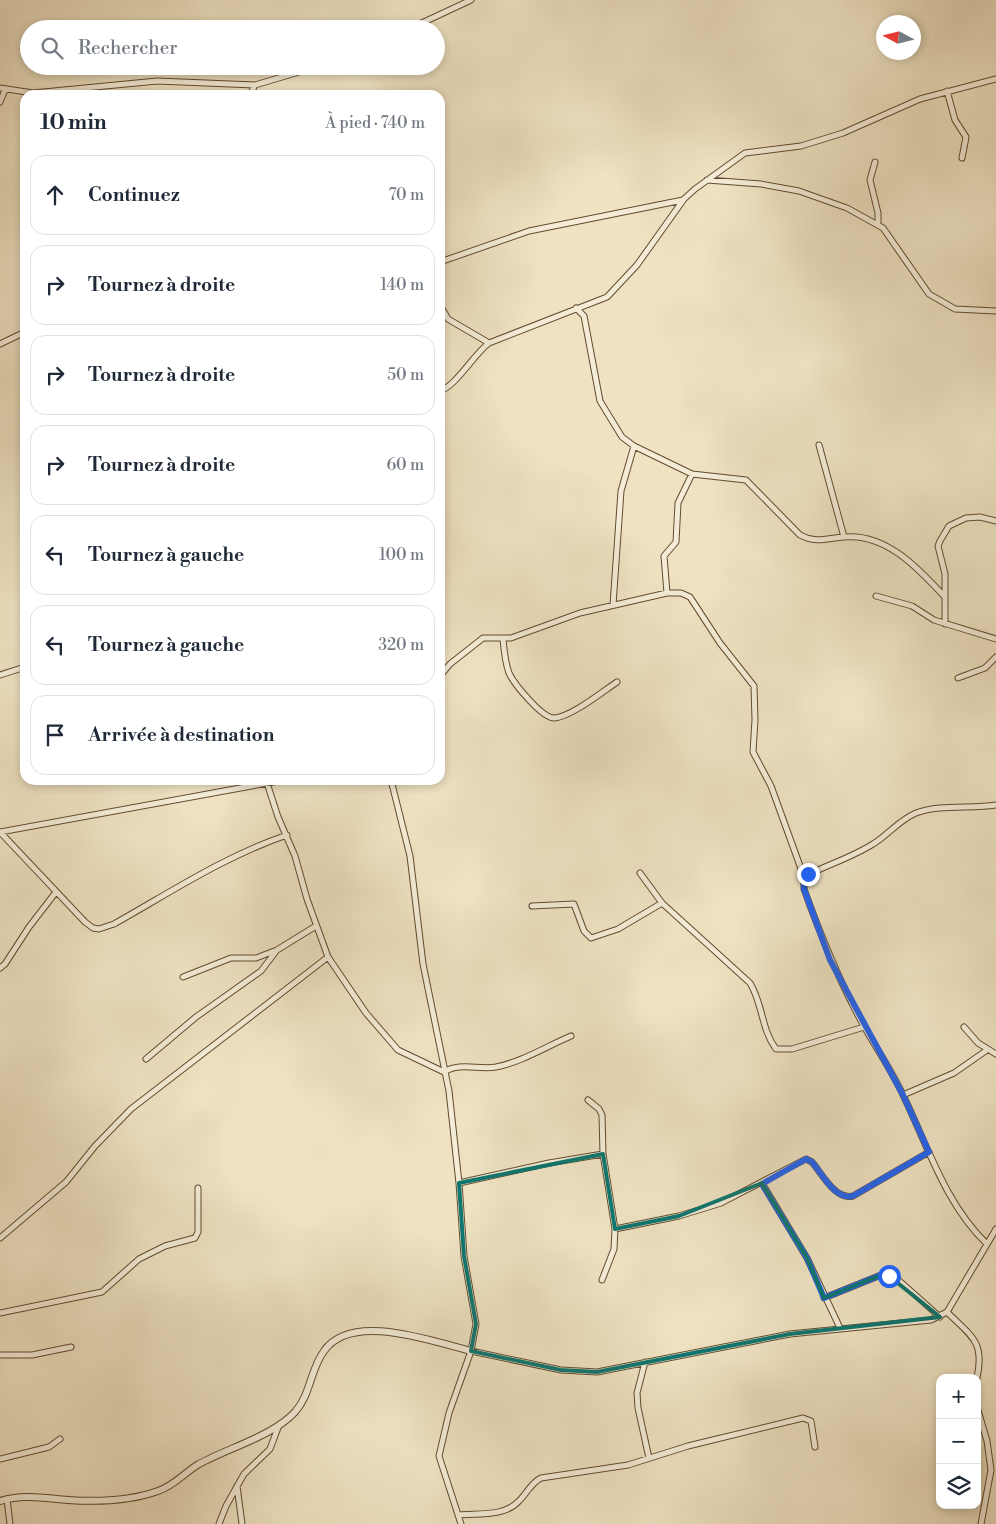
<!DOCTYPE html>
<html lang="fr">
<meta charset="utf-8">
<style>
body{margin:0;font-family:"Libre Bodoni",serif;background:#f6f6f7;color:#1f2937}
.controls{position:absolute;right:15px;bottom:15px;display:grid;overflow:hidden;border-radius:10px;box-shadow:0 2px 8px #0003}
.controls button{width:45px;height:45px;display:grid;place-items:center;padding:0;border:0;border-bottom:1px solid #e0e1e3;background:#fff;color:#1f2937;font:25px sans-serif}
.compass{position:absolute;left:876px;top:15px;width:45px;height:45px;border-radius:50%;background:#fff;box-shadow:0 2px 8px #0003;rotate:277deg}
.stop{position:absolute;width:15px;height:15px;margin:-11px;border:4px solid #2563eb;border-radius:50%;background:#fff}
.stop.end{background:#2563eb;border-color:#fff;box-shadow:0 1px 5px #0008}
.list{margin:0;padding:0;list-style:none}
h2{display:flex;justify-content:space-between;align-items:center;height:65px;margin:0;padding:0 20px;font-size:21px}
h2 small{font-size:16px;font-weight:400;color:#747a83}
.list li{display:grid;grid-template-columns:32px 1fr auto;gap:15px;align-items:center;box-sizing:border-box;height:80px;margin:0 10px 10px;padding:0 10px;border:1px solid #e0e1e3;border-radius:15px}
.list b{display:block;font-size:19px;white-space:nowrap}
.list em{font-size:16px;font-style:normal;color:#747a83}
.icon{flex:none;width:28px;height:28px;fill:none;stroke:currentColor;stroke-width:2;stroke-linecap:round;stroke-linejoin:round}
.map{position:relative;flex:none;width:996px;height:1524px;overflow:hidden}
.search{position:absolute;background:#fff;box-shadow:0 2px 8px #0003;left:20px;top:20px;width:425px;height:55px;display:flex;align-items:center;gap:12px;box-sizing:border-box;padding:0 18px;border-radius:28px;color:#747a83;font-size:19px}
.panel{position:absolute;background:#fff;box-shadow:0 2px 8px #0003;left:20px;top:90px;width:425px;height:695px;border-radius:15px}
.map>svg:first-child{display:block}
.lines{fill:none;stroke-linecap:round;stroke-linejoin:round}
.minor-casing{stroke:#624b30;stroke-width:7}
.tertiary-casing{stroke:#624b30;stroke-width:8}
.minor{stroke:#f4ecd7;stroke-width:5}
.tertiary{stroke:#f4ecd7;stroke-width:6}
.route{stroke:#2563eb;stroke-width:6}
.marked{fill:none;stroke:#0f766e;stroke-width:4;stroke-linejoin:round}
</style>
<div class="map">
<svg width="996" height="1524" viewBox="0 0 996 1524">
<rect width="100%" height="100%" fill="#eee2c2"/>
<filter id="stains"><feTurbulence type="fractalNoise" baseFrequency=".004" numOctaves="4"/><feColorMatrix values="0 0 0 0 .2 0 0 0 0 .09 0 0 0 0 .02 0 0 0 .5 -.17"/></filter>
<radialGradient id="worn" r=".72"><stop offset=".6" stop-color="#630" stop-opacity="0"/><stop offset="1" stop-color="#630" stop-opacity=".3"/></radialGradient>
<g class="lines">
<!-- minor casing -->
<g class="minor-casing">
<path id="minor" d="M409,29L471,0
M0,88L33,93L157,81L255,85L319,66
M947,91L955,120L966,137L962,158
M250,95L255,85
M0,102L5,90
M875,162L870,180L878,213V223
M707,180L761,184L799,191L847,208L883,228L929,294L955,309L996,311
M440,262L529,231L683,200
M440,305L448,319L489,343
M576,308L584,316L600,401L622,437L634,446L692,474L746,480L800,535C817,544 827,538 844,537C886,533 918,568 944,596
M0,344L25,332
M440,391C456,386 474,354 489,343L607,297L637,265L684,199L695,189L745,153L801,146L843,133L920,99L996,79
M819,445L844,537
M667,593L664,556L676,542L678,503L692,474
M876,596L912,606L934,620L996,639
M613,605L621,491L634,446
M945,624V574L938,546L940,541L949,526L966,518L980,517L996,521
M503,639C504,650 505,662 509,673C514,684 542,718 554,718C571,717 602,692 617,682
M0,675L25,667
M440,676L450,664L483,638H511L580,613L667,593H681L690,597L720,643L754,686L755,720L753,752L771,786L804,877V889C821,937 840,983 865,1028C878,1051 893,1073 904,1097C928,1147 946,1205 987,1244
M958,678L985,668L996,657
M243,780L246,787
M391,780L410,856L423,964L449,1091L459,1183L464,1256L476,1324L471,1351L449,1413L439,1456L461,1524
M267,783L278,817L295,856L307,899L328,957L366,1013L398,1050L444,1072C460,1062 478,1070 496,1067C522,1062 547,1046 571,1036
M0,832L85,922L93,928L99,929L114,924C171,892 225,856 287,835
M0,832L284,780
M640,873L662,903L750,983C763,1004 761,1029 776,1049H792L864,1027
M804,877C826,865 851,858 873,844C888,835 899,820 916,813C940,804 971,809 996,805
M532,906L574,904L584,931L591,938L618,929L662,903
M0,968L5,964L29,927L56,892
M183,977L231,958H256L277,950L316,926
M964,1027L978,1043L996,1054
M146,1059L196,1017L261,971L277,950
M903,1095L954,1073L987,1050
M588,1100L599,1109L602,1115L603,1154L615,1229L614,1249L602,1280
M459,1183L549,1163L603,1154
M762,1183L807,1258L840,1328
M615,1229L679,1216L721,1203L806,1159L812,1162C823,1175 835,1200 853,1196L929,1152
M0,1238L66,1182L95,1146L131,1109L328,957
M824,1298L881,1275L895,1277L940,1317
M947,1312C971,1336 985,1341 977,1378
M0,1313L102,1292L139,1259L165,1246L195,1238L198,1232V1188
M471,1351L561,1370L597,1372L790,1334L931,1320L947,1312L996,1229
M0,1355H32L71,1347
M645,1362L637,1393L638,1408L649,1458
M977,1407L987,1441L991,1470L981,1524
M0,1459L49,1447L60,1439
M237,1486L242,1524
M7,1499L10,1524
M458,1515C479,1513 504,1517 519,1501C527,1493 531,1483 541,1478L628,1465L688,1446L803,1418L811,1421L815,1447
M219,1524L226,1506L244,1474L270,1449L279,1425"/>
</g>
<!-- tertiary casing -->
<g class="tertiary-casing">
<path id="tertiary" d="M0,1501C24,1494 43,1498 68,1500C97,1502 130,1501 158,1491C174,1486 184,1473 199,1464C228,1448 273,1436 295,1412C311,1394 310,1370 324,1351C352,1311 433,1342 471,1351"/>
</g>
<!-- minor -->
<use href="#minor" class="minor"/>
<!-- tertiary -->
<use href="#tertiary" class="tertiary"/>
</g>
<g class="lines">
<!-- route -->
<path class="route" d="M808,874L804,877V889L830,960L903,1095L929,1152L853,1196C835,1200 823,1175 812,1162L806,1159L762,1184L807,1258L824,1298L881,1275L889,1276"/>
</g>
<!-- marked area -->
<path class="marked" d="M603,1154L615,1229L679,1216L762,1183L807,1258L824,1298L881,1275L889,1276L940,1317L790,1334L597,1372L561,1370L471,1351L476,1324L464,1256L459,1183Z"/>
<rect width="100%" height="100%" filter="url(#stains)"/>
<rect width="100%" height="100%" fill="url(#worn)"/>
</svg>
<div class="controls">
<button>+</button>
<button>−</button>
<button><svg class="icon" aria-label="layers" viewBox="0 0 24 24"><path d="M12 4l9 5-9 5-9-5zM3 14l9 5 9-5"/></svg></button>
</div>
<svg class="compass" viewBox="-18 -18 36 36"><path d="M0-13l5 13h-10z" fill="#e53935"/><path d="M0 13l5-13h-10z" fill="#747a83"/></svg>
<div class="stop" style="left:889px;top:1276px"></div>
<div class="stop end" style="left:808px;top:874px"></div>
<div class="search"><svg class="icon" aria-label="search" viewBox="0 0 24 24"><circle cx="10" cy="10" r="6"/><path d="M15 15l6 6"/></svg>Rechercher</div>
<section class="panel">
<h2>10 min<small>À pied · 740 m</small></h2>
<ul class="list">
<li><svg class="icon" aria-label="ahead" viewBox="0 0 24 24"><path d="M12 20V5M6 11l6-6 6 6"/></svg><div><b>Continuez</b></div><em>70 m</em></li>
<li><svg class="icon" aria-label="right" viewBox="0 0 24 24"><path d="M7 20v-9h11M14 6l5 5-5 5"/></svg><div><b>Tournez à droite</b></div><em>140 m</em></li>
<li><svg class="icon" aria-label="right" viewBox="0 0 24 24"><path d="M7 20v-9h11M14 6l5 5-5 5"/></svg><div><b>Tournez à droite</b></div><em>50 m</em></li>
<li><svg class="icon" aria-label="right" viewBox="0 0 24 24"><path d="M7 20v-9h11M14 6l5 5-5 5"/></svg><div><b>Tournez à droite</b></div><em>60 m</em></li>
<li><svg class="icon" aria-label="left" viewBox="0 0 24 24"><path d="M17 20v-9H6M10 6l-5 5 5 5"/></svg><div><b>Tournez à gauche</b></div><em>100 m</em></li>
<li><svg class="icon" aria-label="left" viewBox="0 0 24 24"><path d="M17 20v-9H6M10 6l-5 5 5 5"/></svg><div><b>Tournez à gauche</b></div><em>320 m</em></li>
<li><svg class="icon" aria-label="arrive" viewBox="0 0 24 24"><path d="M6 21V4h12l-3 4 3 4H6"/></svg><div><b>Arrivée à destination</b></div></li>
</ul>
</section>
</div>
